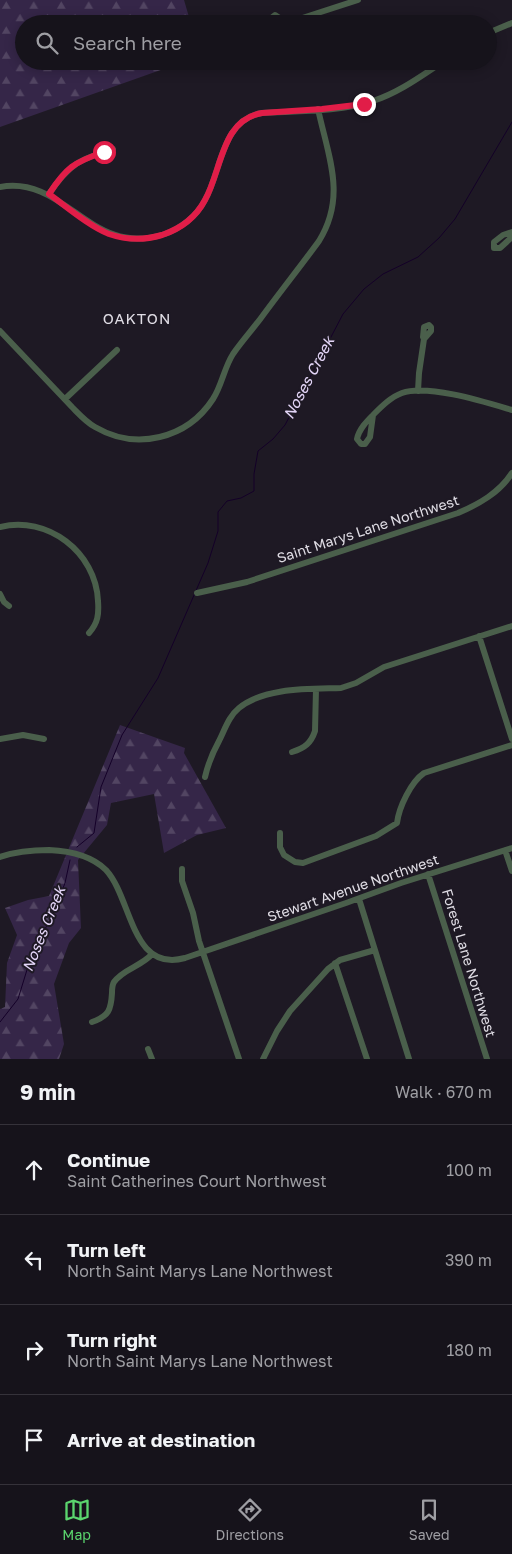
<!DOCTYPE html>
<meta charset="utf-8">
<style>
body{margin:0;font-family:"Golos Text",sans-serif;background:#232028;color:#f1f3f6}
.stop{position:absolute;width:15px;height:15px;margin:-11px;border:4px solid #e11d48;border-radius:50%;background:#fff}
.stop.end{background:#e11d48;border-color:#fff;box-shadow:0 1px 5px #0008}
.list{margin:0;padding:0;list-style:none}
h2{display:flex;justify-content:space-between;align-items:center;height:65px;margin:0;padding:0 20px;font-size:21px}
h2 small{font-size:16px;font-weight:400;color:#9e9ea3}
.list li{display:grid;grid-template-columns:32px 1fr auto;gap:15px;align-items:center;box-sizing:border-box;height:90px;padding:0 20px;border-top:1px solid #35323a}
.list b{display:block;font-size:19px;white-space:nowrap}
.list p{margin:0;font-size:16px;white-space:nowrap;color:#9e9ea3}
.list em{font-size:16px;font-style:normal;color:#9e9ea3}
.icon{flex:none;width:28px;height:28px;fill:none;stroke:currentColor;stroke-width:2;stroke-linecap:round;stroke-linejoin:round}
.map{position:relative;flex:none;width:512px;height:1059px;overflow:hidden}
.search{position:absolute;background:#16131b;box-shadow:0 2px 12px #0003;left:15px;right:15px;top:15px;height:55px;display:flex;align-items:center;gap:12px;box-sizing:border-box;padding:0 18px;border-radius:28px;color:#9e9ea3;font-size:19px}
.sheet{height:425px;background:#16131b}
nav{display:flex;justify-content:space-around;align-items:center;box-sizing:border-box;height:70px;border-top:1px solid #35323a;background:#16131b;font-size:14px;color:#9e9ea3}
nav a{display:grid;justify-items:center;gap:2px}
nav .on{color:#5bd56e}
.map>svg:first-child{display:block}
.forest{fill:url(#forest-firs)}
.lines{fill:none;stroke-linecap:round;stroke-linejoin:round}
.stream{stroke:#140028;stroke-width:1}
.minor{stroke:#4a5f4b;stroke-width:6}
.route{stroke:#e11d48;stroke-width:6}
.labels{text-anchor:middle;stroke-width:4;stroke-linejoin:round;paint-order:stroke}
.street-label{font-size:14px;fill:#e0dde5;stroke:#1e1924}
.neighbourhood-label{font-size:15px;letter-spacing:1px;fill:#e0dde5;stroke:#1e1924}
.water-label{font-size:15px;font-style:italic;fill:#e3d5f7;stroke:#1e1924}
</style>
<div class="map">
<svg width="512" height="1059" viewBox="0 0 512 1059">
<defs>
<pattern id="forest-firs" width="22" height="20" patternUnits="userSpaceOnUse" patternTransform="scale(1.25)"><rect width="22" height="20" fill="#352648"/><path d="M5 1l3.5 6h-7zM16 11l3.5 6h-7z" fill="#524562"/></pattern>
</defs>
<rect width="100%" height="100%" fill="#1e1924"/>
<!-- forest -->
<path class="forest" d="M0,0H184L191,24H24V61H186L0,127Z
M120,725L185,748L184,753L226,828L197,835L164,853L154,794L111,803L107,825L78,860L81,928L69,943L54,984L64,1044L59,1059H0V1009L5,1007L7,963L17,935L5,908L28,900L49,896Z"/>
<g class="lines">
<!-- stream -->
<path class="stream" d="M77,847L94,833L101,787L122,735L158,678L208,563L218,531V512L227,501L241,498L254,491V474L258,451L273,439L285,425L343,314L364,289L383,274L418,257L439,238L455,219L512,122
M0,1022L18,999L34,947L51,919L65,883L70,860"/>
<!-- minor -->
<path class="minor" d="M281,22H290L358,0
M270,24V19L275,15L281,19V22
M488,33L512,23
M0,187C67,175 90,259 165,234C181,228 197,216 205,200C222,170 221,120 262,113C296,111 341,112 373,101C400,92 421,76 444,61
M49,194C69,164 80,159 113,149
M512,232L503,235L494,242V248H500L512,237
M0,331L72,407C79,414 86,422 95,427C136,451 187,439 213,399C222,385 224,368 233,354C242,341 252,330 261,318C280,292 300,267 319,241C347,196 328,156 318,109
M418,391L419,373L424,339L423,337L424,327L429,325L431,327V331L424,339
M65,399L117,350
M373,415L370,437L365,444H361L357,439C359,429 367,421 374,414C382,406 391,397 402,393C428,384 485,402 512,410
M0,527C47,515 96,552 98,601C99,614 98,623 89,633
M197,593L247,582L458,513C479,504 499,493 512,473
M0,594L4,602L9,606
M479,636L512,739
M0,739L23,735L44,739
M292,752C305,748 311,743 315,731L316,689
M205,777C208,764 213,752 219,741C225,729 229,716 239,708C265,687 310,689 341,688L356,683L384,667L512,626
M280,833V847L284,855L295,862L303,863L376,836L397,823C399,807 411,782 424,773L512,745
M505,850L512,871
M0,857C17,851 32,850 49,850C70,851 91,855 106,870C132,898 131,973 185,958L346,903L401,883L512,848
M182,869V881L193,913L199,941L239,1059
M428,874L487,1059
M359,899L409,1059
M335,963L367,1059
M92,1022C109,1016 111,1010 112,993C112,989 112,985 114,982C123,969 142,966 152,954
M148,1049L152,1059
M263,1059L277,1031L290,1011L328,969L340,960L375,950"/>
</g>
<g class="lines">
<!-- route -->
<path class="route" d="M104,152C74,162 66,168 49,194C67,207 89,226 109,234C126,240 145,240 162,235C180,229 196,217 205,200C222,170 221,120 262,113L322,109L364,104"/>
</g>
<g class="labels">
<!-- street labels -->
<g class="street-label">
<text transform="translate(368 529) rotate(-18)" y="5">Saint Marys Lane Northwest</text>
<text transform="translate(353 888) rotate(-19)" y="5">Stewart Avenue Northwest</text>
<text transform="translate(469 963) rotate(73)" y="5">Forest Lane Northwest</text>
</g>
<!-- neighbourhood labels -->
<g class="neighbourhood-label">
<text x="137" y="324">OAKTON</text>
</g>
<!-- water labels -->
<g class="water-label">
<text transform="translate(309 378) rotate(-62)" y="5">Noses Creek</text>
<text transform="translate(44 929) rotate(-68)" y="5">Noses Creek</text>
</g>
</g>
</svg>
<div class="stop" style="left:104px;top:152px"></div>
<div class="stop end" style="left:364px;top:104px"></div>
<div class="search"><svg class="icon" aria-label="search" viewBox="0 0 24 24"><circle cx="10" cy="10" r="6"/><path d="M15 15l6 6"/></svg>Search here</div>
</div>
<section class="sheet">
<h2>9 min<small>Walk · 670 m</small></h2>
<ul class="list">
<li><svg class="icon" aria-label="ahead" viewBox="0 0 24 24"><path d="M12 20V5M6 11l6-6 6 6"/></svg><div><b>Continue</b><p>Saint Catherines Court Northwest</p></div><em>100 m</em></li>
<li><svg class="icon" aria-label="left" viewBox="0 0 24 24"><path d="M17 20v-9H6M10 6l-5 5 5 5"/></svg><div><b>Turn left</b><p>North Saint Marys Lane Northwest</p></div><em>390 m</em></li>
<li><svg class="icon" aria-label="right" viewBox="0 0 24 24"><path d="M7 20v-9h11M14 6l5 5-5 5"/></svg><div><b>Turn right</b><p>North Saint Marys Lane Northwest</p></div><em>180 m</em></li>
<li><svg class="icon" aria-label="arrive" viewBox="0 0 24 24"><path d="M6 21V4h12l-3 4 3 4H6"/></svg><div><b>Arrive at destination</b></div></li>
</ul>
</section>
<nav>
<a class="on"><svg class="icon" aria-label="map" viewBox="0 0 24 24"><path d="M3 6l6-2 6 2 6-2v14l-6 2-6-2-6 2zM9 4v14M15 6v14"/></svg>Map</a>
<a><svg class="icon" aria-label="directions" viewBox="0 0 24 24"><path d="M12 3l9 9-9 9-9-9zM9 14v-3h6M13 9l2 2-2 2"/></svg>Directions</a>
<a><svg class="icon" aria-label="saved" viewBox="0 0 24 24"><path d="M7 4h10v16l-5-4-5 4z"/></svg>Saved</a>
</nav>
